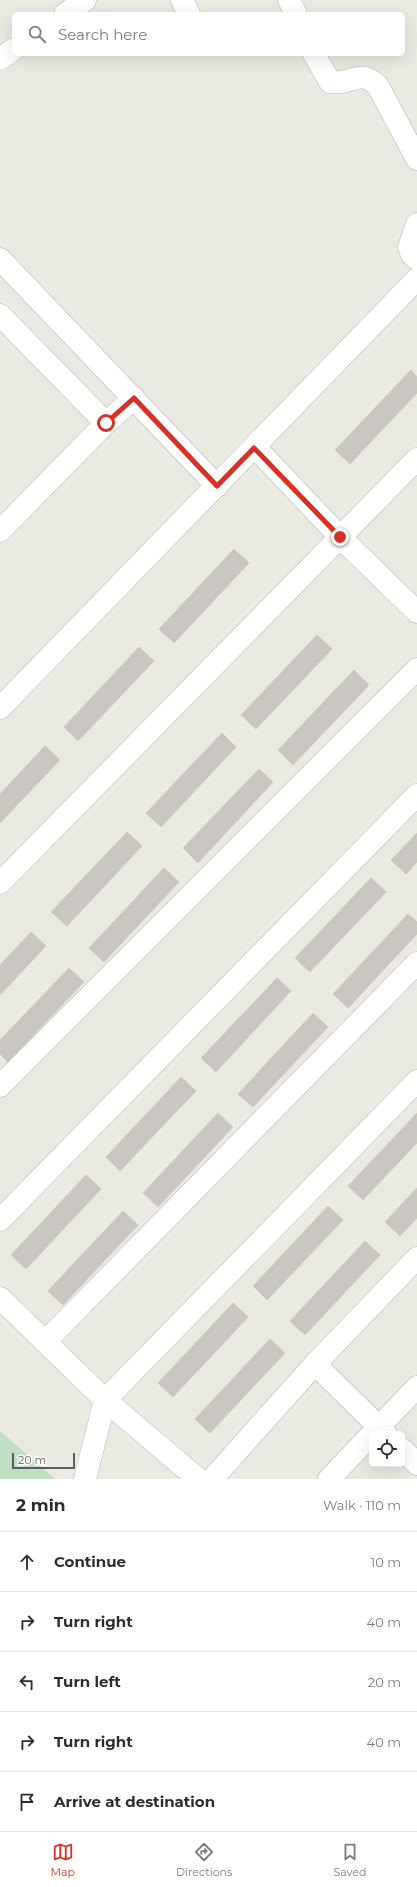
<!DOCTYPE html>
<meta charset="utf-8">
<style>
body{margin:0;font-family:Montserrat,sans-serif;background:#f2f2f3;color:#2b2b33}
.controls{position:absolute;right:12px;bottom:12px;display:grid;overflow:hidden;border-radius:6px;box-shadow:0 4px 16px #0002}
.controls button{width:36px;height:36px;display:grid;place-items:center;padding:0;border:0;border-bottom:1px solid #e1e1e2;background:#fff;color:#2b2b33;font:20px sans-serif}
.scale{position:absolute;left:12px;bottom:10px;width:63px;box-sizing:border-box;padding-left:4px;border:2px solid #5b5d61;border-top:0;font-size:11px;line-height:14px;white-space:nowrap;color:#5b5d61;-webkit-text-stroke:3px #fff;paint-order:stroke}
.stop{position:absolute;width:12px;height:12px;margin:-9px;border:3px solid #d93025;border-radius:50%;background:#fff}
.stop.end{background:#d93025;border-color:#fff;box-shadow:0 1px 4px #0008}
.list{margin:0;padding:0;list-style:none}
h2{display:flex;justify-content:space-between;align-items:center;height:52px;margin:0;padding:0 16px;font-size:17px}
h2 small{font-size:13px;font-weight:400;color:#7c7c81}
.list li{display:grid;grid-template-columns:26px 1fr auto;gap:12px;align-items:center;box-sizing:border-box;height:60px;padding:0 16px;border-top:1px solid #e1e1e2}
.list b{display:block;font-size:15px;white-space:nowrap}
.list em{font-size:13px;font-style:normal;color:#7c7c81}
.icon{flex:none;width:22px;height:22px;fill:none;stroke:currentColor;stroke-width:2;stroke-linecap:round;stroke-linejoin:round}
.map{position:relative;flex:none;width:417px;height:1479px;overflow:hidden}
.search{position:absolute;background:#fff;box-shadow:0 4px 16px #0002;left:12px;right:12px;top:12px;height:44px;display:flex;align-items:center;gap:10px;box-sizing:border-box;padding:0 14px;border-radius:6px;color:#7c7c81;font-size:15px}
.sheet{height:352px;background:#fff}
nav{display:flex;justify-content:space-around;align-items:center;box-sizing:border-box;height:56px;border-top:1px solid #e1e1e2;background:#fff;font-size:11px;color:#7c7c81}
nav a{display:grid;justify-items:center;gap:2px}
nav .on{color:#d93025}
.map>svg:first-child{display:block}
.green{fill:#c1e0c3}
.building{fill:#c9c6c1;stroke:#cfcbc1}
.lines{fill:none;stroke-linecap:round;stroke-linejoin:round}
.street-casing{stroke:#b3b4b8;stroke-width:23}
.secondary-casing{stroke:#b4b6bb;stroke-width:23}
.street{stroke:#fff;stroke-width:22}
.secondary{stroke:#fff;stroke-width:22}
.route{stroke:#d93025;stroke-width:5}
</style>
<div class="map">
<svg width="417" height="1479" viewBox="0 0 417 1479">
<rect width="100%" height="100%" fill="#ebeae2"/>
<!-- green -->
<path class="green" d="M0,1431L55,1479H0Z"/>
<!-- building -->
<path class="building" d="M411,370L417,377V393L350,464L335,450Z
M234,549L249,563L174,643L159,629Z
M317,635L332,649L256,729L241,715Z
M139,647L154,661L78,741L64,727Z
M354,670L369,685L293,765L278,750Z
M222,733L236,747L161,827L146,813Z
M45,746L60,760L0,823V794Z
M259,769L273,782L198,863L183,848Z
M127,832L142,846L67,926L51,912Z
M417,833V862L406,874L391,860Z
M164,868L179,882L104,962L89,948Z
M371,878L386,892L310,972L295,958Z
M408,914L417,922V934L348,1008L333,994Z
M31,932L46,946L0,995V965Z
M69,968L84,982L8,1062L0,1054V1040Z
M277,978L291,991L216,1072L201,1058Z
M313,1013L328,1027L253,1107L238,1094Z
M181,1077L196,1091L120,1171L106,1157Z
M218,1113L233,1127L158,1207L143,1193Z
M417,1113V1143L363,1200L348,1186Z
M86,1175L101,1189L26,1269L11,1255Z
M417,1188V1218L400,1236L385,1222Z
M328,1206L343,1220L267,1300L253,1286Z
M123,1211L138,1225L63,1305L48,1291Z
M365,1241L380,1255L305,1335L290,1321Z
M233,1303L248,1317L173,1397L158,1383Z
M270,1339L285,1353L210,1433L195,1419Z"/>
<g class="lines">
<!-- street casing -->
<g class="street-casing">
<path id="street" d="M182,0L189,14
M289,0L296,14
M65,14L85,0
M314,54L330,82C351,86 359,67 378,86L417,159
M0,59L14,49
M417,224L409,247L412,255L417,259
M0,259L217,486
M0,315L106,423
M255,447L340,537L417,612
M0,531L106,423L134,398
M0,883L417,459
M0,1086L417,669
M0,1220L417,795
M0,1298L105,1400L198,1479
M45,1342L417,963
M315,1364L386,1434
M372,1434L417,1387
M402,1449L417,1464
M85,1479L105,1400L417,1081
M212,1479L315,1364L417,1258
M329,1479L372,1434"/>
</g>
<!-- secondary casing -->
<g class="secondary-casing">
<path id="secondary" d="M0,708L417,279"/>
</g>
<!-- street -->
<use href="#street" class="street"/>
<!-- secondary -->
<use href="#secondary" class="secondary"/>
</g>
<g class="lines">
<!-- route -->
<path class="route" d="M106,423L134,398L217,486L254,448L340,537"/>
</g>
</svg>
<div class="controls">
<button><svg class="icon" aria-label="locate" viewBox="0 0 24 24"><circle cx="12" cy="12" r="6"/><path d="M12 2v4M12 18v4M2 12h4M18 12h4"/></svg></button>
</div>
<div class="scale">20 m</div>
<div class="stop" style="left:106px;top:423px"></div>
<div class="stop end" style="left:340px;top:537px"></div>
<div class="search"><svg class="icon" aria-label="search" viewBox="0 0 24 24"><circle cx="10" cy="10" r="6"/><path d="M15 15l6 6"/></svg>Search here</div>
</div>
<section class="sheet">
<h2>2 min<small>Walk · 110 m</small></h2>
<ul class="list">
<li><svg class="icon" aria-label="ahead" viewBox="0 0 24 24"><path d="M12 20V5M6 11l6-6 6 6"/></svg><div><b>Continue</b></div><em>10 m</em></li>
<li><svg class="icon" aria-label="right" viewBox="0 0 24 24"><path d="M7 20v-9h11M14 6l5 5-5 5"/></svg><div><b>Turn right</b></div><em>40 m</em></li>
<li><svg class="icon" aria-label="left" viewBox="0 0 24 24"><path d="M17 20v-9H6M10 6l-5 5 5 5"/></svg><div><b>Turn left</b></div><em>20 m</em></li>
<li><svg class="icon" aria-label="right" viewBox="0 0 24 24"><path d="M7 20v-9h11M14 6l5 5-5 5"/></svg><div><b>Turn right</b></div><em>40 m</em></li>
<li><svg class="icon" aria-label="arrive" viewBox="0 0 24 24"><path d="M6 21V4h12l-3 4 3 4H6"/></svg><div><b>Arrive at destination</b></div></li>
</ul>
</section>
<nav>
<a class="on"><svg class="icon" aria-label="map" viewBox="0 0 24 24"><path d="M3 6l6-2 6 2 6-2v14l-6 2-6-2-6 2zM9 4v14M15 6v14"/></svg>Map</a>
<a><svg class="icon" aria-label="directions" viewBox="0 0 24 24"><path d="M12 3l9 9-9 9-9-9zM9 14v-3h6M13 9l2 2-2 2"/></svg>Directions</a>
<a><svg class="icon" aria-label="saved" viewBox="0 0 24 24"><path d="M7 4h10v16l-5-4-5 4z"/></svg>Saved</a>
</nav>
